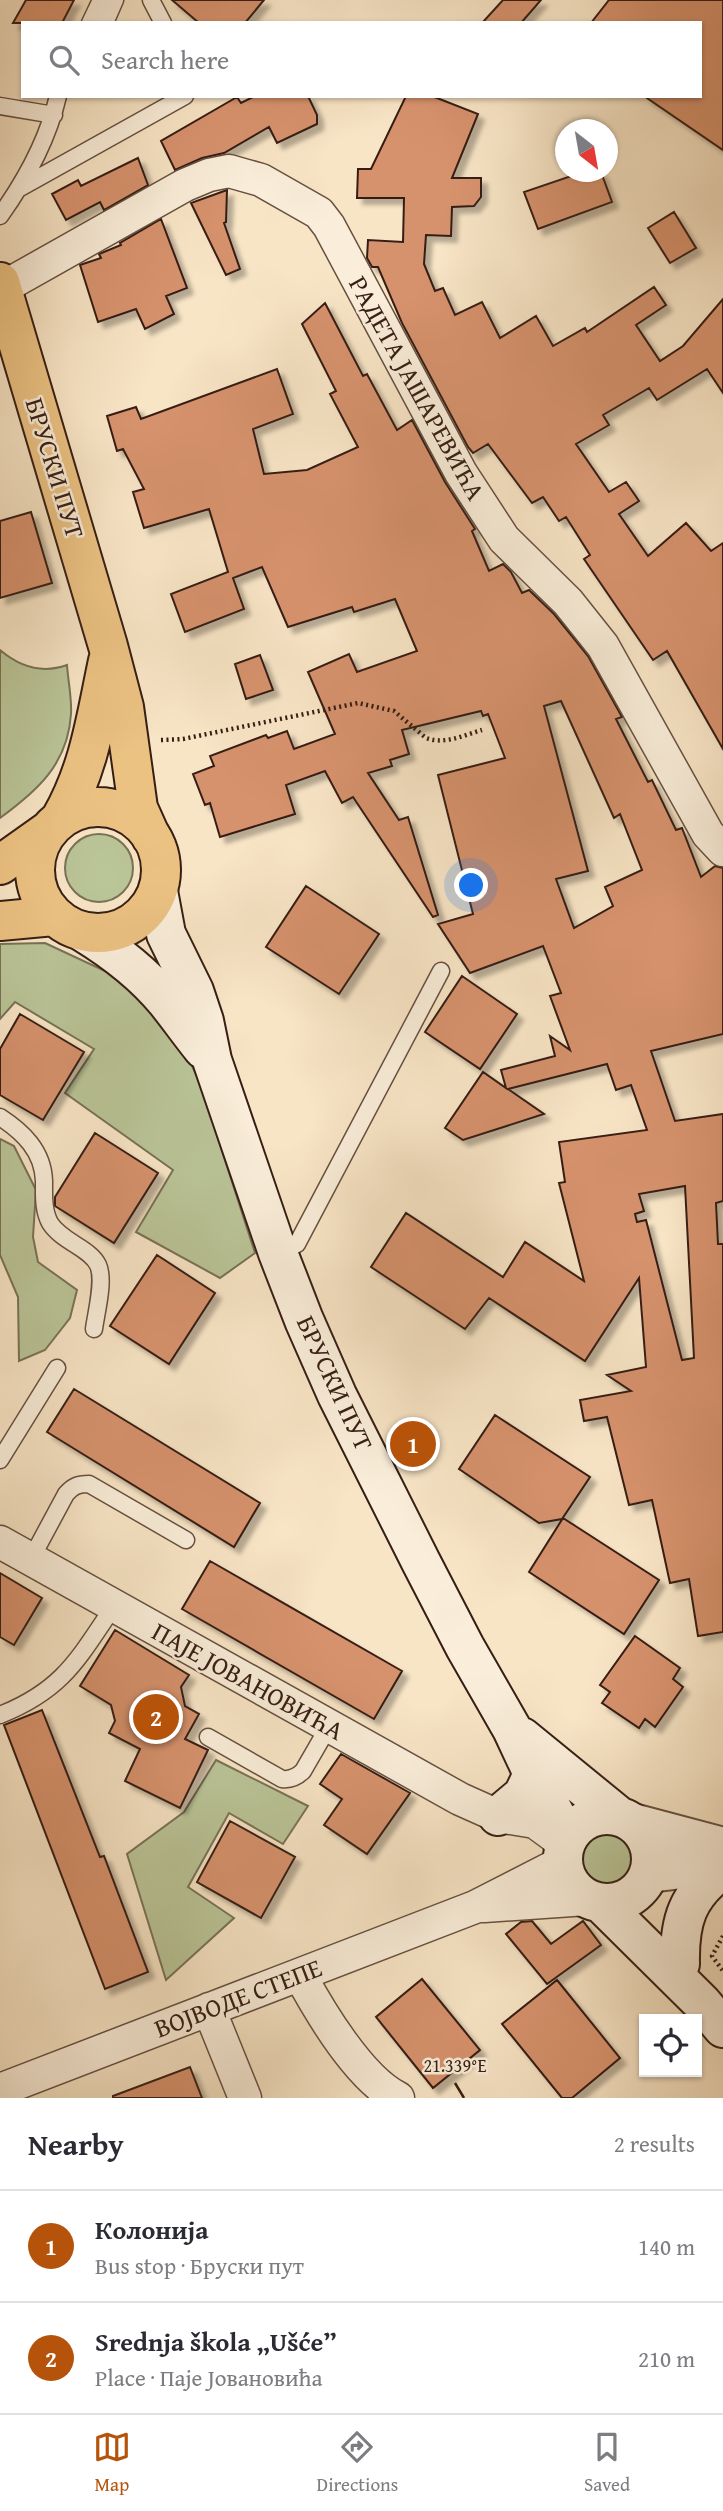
<!DOCTYPE html>
<meta charset="utf-8">
<style>
body{margin:0;font-family:"Gentium Book Plus",serif;background:#f7f7f7;color:#2b2b33}
.controls{position:absolute;right:21px;bottom:21px;display:grid;overflow:hidden;border-radius:0px;box-shadow:0 2px 5px #0004}
.controls button{width:63px;height:63px;display:grid;place-items:center;padding:0;border:0;border-bottom:2px solid #e1e1e2;background:#fff;color:#2b2b33;font:35px sans-serif}
.compass{position:absolute;left:555px;top:119px;width:63px;height:63px;border-radius:50%;background:#fff;box-shadow:0 2px 5px #0004;rotate:149deg}
.you{position:absolute;left:472px;top:886px;width:24px;height:24px;margin:-18px;border:5px solid #fff;border-radius:50%;background:#1a73e8;box-shadow:0 0 0 10px #1a73e833}
.badge{display:grid;place-items:center;width:46px;height:46px;border-radius:50%;background:#b45309;color:#fff;font-size:23px;font-weight:700}
.pin{position:absolute;translate:-50% -50%;border:4px solid #fff;box-shadow:0 2px 7px #0006}
.list{margin:0;padding:0;list-style:none}
h2{display:flex;justify-content:space-between;align-items:center;height:91px;margin:0;padding:0 28px;font-size:30px}
h2 small{font-size:23px;font-weight:400;color:#7c7c81}
.list li{display:grid;grid-template-columns:46px 1fr auto;gap:21px;align-items:center;box-sizing:border-box;height:112px;padding:0 28px;border-top:2px solid #e1e1e2}
.list b{display:block;font-size:26px;white-space:nowrap}
.list p{margin:0;font-size:23px;white-space:nowrap;color:#7c7c81}
.list em{font-size:23px;font-style:normal;color:#7c7c81}
.icon{flex:none;width:38px;height:38px;fill:none;stroke:currentColor;stroke-width:2;stroke-linecap:round;stroke-linejoin:round}
.map{position:relative;flex:none;width:723px;height:2098px;overflow:hidden}
.search{position:absolute;background:#fff;box-shadow:0 2px 5px #0004;left:21px;right:21px;top:21px;height:77px;display:flex;align-items:center;gap:18px;box-sizing:border-box;padding:0 24px;border-radius:0px;color:#7c7c81;font-size:26px}
.sheet{height:315px;background:#fff}
nav{display:flex;justify-content:space-around;align-items:center;box-sizing:border-box;height:98px;border-top:2px solid #e1e1e2;background:#fff;font-size:19px;color:#7c7c81}
nav a{display:grid;justify-items:center;gap:4px}
nav .on{color:#b45309}
.map>svg:first-child{display:block}
.green{fill:#bac598;stroke:#787256;stroke-width:2}
.building{fill:#d6926d;stroke:#361e15;stroke-width:2;fill-rule:evenodd;filter:url(#shadow)}
.lines{fill:none;stroke-linecap:round;stroke-linejoin:round}
.service-casing{stroke:#665041;stroke-width:19}
.minor-casing{stroke:#665041;stroke-width:35}
.tertiary-casing{stroke:#665041;stroke-width:42}
.secondary-casing{stroke:#361e15;stroke-width:42}
.primary-casing{stroke:#361e15;stroke-width:42}
.path{stroke:#361e15;stroke-width:4.5;stroke-dasharray:2 3.5;stroke-linecap:butt}
.service{stroke:#faeeda;stroke-width:16}
.minor{stroke:#faeeda;stroke-width:32}
.tertiary{stroke:#faeeda;stroke-width:38}
.secondary{stroke:#faeeda;stroke-width:38}
.primary{stroke:#ecc283;stroke-width:38}
.ticks{fill:none;stroke:#361e15;stroke-width:2.5}
.labels{text-anchor:middle;stroke-width:5;stroke-linejoin:round;paint-order:stroke}
.street-label{font-size:26px;fill:#361e15;stroke:#faeeda}
.ticks-label{font-size:18px;text-anchor:middle;fill:#361e15;stroke:#faeeda;stroke-width:5;stroke-linejoin:round;paint-order:stroke}
</style>
<div class="map">
<svg width="723" height="2098" viewBox="0 0 723 2098">
<defs>
<filter id="shadow"><feDropShadow dx="6" dy="6" stdDeviation="2" flood-color="#0004"/></filter>
</defs>
<rect width="100%" height="100%" fill="#f8e5c6"/>
<filter id="stains"><feTurbulence type="fractalNoise" baseFrequency=".00286" numOctaves="4"/><feColorMatrix values="0 0 0 0 .2 0 0 0 0 .09 0 0 0 0 .02 0 0 0 .5 -.17"/></filter>
<radialGradient id="worn" r=".72"><stop offset=".6" stop-color="#630" stop-opacity="0"/><stop offset="1" stop-color="#630" stop-opacity=".3"/></radialGradient>
<!-- green -->
<path class="green" d="M0,650C20,667 42,674 67,665C68,681 72,698 71,714C68,764 37,791 0,818Z
M65 868a34 34 0 1 1 68 0a34 34 0 1 1-68 0Z
M45,943L118,977L170,1022L199,1080L255,1253L220,1278L136,1232L173,1170L65,1093L94,1049L15,1002L0,1019V944Z
M0,1139L14,1146L36,1190L33,1237L38,1262L77,1290L70,1318L45,1350L19,1361L18,1297L0,1255Z
M216,1760L308,1806L283,1844L229,1813L188,1887L234,1918L166,1980L127,1854L184,1812Z
M578 1859a28 28 0 1 1 56 0a28 28 0 1 1-56 0Z"/>
<!-- building -->
<path class="building" d="M26,0H74L62,23H13Z
M172,0H264L245,23H199Z
M503,0H541L521,23H482Z
M609,0H723V150L644,96H700V23H591Z
M255,96H308L317,115V124L277,143L269,127L224,153L202,158L175,170L161,141L237,97L241,103Z
M406,96H432L478,114L452,178H481V197L474,206L452,207L451,236L426,235L424,264L435,291L443,288L455,315L482,302L500,338L536,316L553,346L585,328L587,332L654,287L666,305L636,325L660,361L683,346L723,299V393L707,369L657,400L649,388L603,415L609,425L576,444L609,492L626,482L639,501L619,514L648,556L686,523L711,551L723,543V749L667,651L653,660L584,559L590,555L566,517L559,521L543,497L532,503L488,444L473,453L468,447L402,323L378,267H372L367,258L368,240L403,242L404,198H357L358,169H371Z
M138,158L148,185L104,210L100,202L66,220L52,194L78,180L81,186Z
M583,172H601L612,202L538,229L524,192Z
M227,190L226,222L224,223L240,269L226,275L191,203Z
M674,212L696,248L670,263L648,228Z
M161,219L187,288L166,296L174,314L145,329L136,309L98,322L80,265L101,258L99,254L121,245L120,243Z
M325,303L363,376L367,374L397,430L412,420L445,482L475,529L472,531L489,571L503,564L511,572L522,593L529,590L554,614L588,656L622,717L616,719L648,782L652,780L676,830L682,828L701,877L715,866L723,868V1034L651,1051L675,1121L723,1114V1201L716,1203L718,1244H723V1632L698,1636L689,1579L670,1583L652,1500L629,1505L607,1417L584,1421L580,1400L631,1391L607,1375L646,1367L639,1278L585,1361L489,1298L465,1329L371,1267L406,1213L503,1277L525,1242L584,1281L559,1183L565,1182L559,1142L647,1130L631,1085L616,1090L607,1064L508,1089L544,1114L463,1140L445,1128L483,1072L506,1088L501,1070L555,1056L550,1036L570,1050L550,996L561,993L543,946L470,973L438,924L473,914L438,775L505,758L488,714L483,716L481,711L402,730L409,754L390,760L392,766L368,773L399,820L408,817L438,915L433,917L353,797L342,803L325,771L286,785L295,814L220,837L210,803L205,805L193,774L214,766L210,756L266,735L268,738L287,731L294,749L335,734L308,672L349,654L357,672L417,651L395,599L354,612L352,607L288,627L262,567L233,578L244,609L185,632L171,594L228,572L209,509L144,528L133,492L144,489L123,449L117,451L107,416L136,407L141,419L277,369L293,414L253,429L264,474L307,470L358,447L330,394L336,391L302,324ZM561,701L614,818L620,814L642,870L605,887L613,906L574,928L556,879L588,871L544,706ZM685,1186L694,1358L682,1360L646,1220L637,1222L635,1214L644,1211L639,1194Z
M31,512L52,583L0,598V521Z
M260,655L273,690L246,699L235,664Z
M306,886L379,934L339,994L266,947Z
M462,976L517,1014L480,1069L425,1032Z
M20,1014L84,1052L43,1120L0,1095V1049Z
M95,1133L158,1173L114,1243L55,1206V1197Z
M157,1255L215,1293L169,1364L110,1326Z
M74,1389L260,1503L234,1547L47,1432Z
M495,1415L590,1477L562,1519L539,1523L459,1469Z
M563,1518L659,1580L624,1634L529,1572Z
M210,1561L402,1671L374,1719L182,1609Z
M0,1573L42,1598L14,1645L0,1637Z
M115,1630L189,1675L181,1687L185,1706L199,1714L185,1739L208,1750L180,1808L125,1781L140,1749L109,1733L115,1721L111,1705L80,1686Z
M635,1636L680,1668L673,1679L683,1687L655,1727L645,1719L639,1728L602,1703L610,1692L600,1685Z
M42,1710L100,1857L104,1856L148,1972L105,1989L4,1725Z
M341,1754L410,1793L367,1854L324,1825L342,1799L320,1784Z
M230,1821L295,1857L261,1918L197,1882Z
M532,1921L551,1944L583,1921L601,1945L547,1984L506,1934L521,1922Z
M422,1979L480,2050L433,2088L376,2017Z
M557,1980L620,2058L572,2098H562L502,2024Z
M190,2067L202,2098H113V2096Z"/>
<g class="lines">
<!-- service casing -->
<g class="service-casing">
<path id="service" d="M151,0L163,23
M90,23L101,0
M105,23L115,0
M0,106L54,115
M20,188L185,96
M0,216C25,181 48,139 58,96
M0,1117C23,1132 43,1151 44,1181C44,1195 43,1210 50,1223C62,1242 90,1248 98,1265C105,1280 96,1313 94,1329
M278,1253L297,1244L441,971
M0,1460L57,1368
M31,1559L66,1494C73,1486 78,1484 89,1484L186,1540
M0,1715C63,1690 78,1659 114,1606
M208,1737L282,1779C291,1780 297,1777 303,1771L329,1726"/>
</g>
<!-- minor casing -->
<g class="minor-casing">
<path id="minor" d="M2,288L185,185L209,175L229,171L261,180L319,213L329,226L461,473L504,539L568,602L603,646L708,834L723,850
M0,1542L460,1799L498,1816L535,1822L565,1844
M484,1906L587,1899
M300,1975C320,2012 360,2079 398,2098
M209,2009L245,2098
M0,2090L475,1907L563,1862"/>
</g>
<!-- tertiary casing -->
<g class="tertiary-casing">
<path id="tertiary" d="M633,1823L723,1847
M649,1873L723,1864"/>
</g>
<!-- secondary casing -->
<g class="secondary-casing">
<path id="secondary" d="M158,891L166,934L194,991L204,1021L212,1060L278,1253L304,1320L337,1395L421,1562L465,1647L512,1729L533,1774L568,1838
M83,932C114,951 143,973 166,1001C179,1017 190,1033 203,1049
M522,1737L620,1817
M563 1859a44 44 0 1 1 88 0a44 44 0 1 1-88 0Z
M498,1816L523,1795L533,1774
M601,1903L702,2003L723,2028
M680,1964C679,1921 687,1895 723,1869"/>
</g>
<!-- primary casing -->
<g class="primary-casing">
<path id="primary" d="M0,282L108,646L124,707L138,808L151,837
M35 870a63 63 0 1 1 126 0a63 63 0 1 1-126 0Z
M61,818C90,767 96,717 108,661
M0,865L48,831
M0,921L54,916"/>
</g>
<!-- path -->
<path class="path" d="M161,740L183,739L358,703L394,711L426,738C445,745 464,735 482,730
M723,1936L712,1956L723,1971"/>
<!-- service -->
<use href="#service" class="service"/>
<!-- minor -->
<use href="#minor" class="minor"/>
<!-- tertiary -->
<use href="#tertiary" class="tertiary"/>
<!-- secondary -->
<use href="#secondary" class="secondary"/>
<!-- primary -->
<use href="#primary" class="primary"/>
</g>
<!-- ticks -->
<path class="ticks" d="M455,2083L464,2098"/>
<g class="labels">
<!-- street labels -->
<g class="street-label">
<text transform="translate(417 388) rotate(61)" y="9">РАДЕТА ЈАШАРЕВИЋА</text>
<text transform="translate(55 468) rotate(73)" y="9">БРУСКИ ПУТ</text>
<text transform="translate(335 1383) rotate(65)" y="9">БРУСКИ ПУТ</text>
<text transform="translate(248 1681) rotate(29)" y="9">ПАЈЕ ЈОВАНОВИЋА</text>
<text transform="translate(238 1998) rotate(-21)" y="9">ВОЈВОДЕ СТЕПЕ</text>
</g>
</g>
<g class="ticks-label">
<text x="455" y="2072">21.339°E</text>
</g>
<rect width="100%" height="100%" filter="url(#stains)"/>
<rect width="100%" height="100%" fill="url(#worn)"/>
</svg>
<div class="controls">
<button><svg class="icon" aria-label="locate" viewBox="0 0 24 24"><circle cx="12" cy="12" r="6"/><path d="M12 2v4M12 18v4M2 12h4M18 12h4"/></svg></button>
</div>
<svg class="compass" viewBox="-18 -18 36 36"><path d="M0-13l5 13h-10z" fill="#e53935"/><path d="M0 13l5-13h-10z" fill="#7c7c81"/></svg>
<div class="you"></div>
<div class="pin badge" style="left:413px;top:1444px">1</div>
<div class="pin badge" style="left:156px;top:1717px">2</div>
<div class="search"><svg class="icon" aria-label="search" viewBox="0 0 24 24"><circle cx="10" cy="10" r="6"/><path d="M15 15l6 6"/></svg>Search here</div>
</div>
<section class="sheet">
<h2>Nearby<small>2 results</small></h2>
<ul class="list">
<li><span class="badge">1</span><div><b>Колонија</b><p>Bus stop · Бруски пут</p></div><em>140 m</em></li>
<li><span class="badge">2</span><div><b>Srednja škola „Ušće”</b><p>Place · Паје Јовановића</p></div><em>210 m</em></li>
</ul>
</section>
<nav>
<a class="on"><svg class="icon" aria-label="map" viewBox="0 0 24 24"><path d="M3 6l6-2 6 2 6-2v14l-6 2-6-2-6 2zM9 4v14M15 6v14"/></svg>Map</a>
<a><svg class="icon" aria-label="directions" viewBox="0 0 24 24"><path d="M12 3l9 9-9 9-9-9zM9 14v-3h6M13 9l2 2-2 2"/></svg>Directions</a>
<a><svg class="icon" aria-label="saved" viewBox="0 0 24 24"><path d="M7 4h10v16l-5-4-5 4z"/></svg>Saved</a>
</nav>
